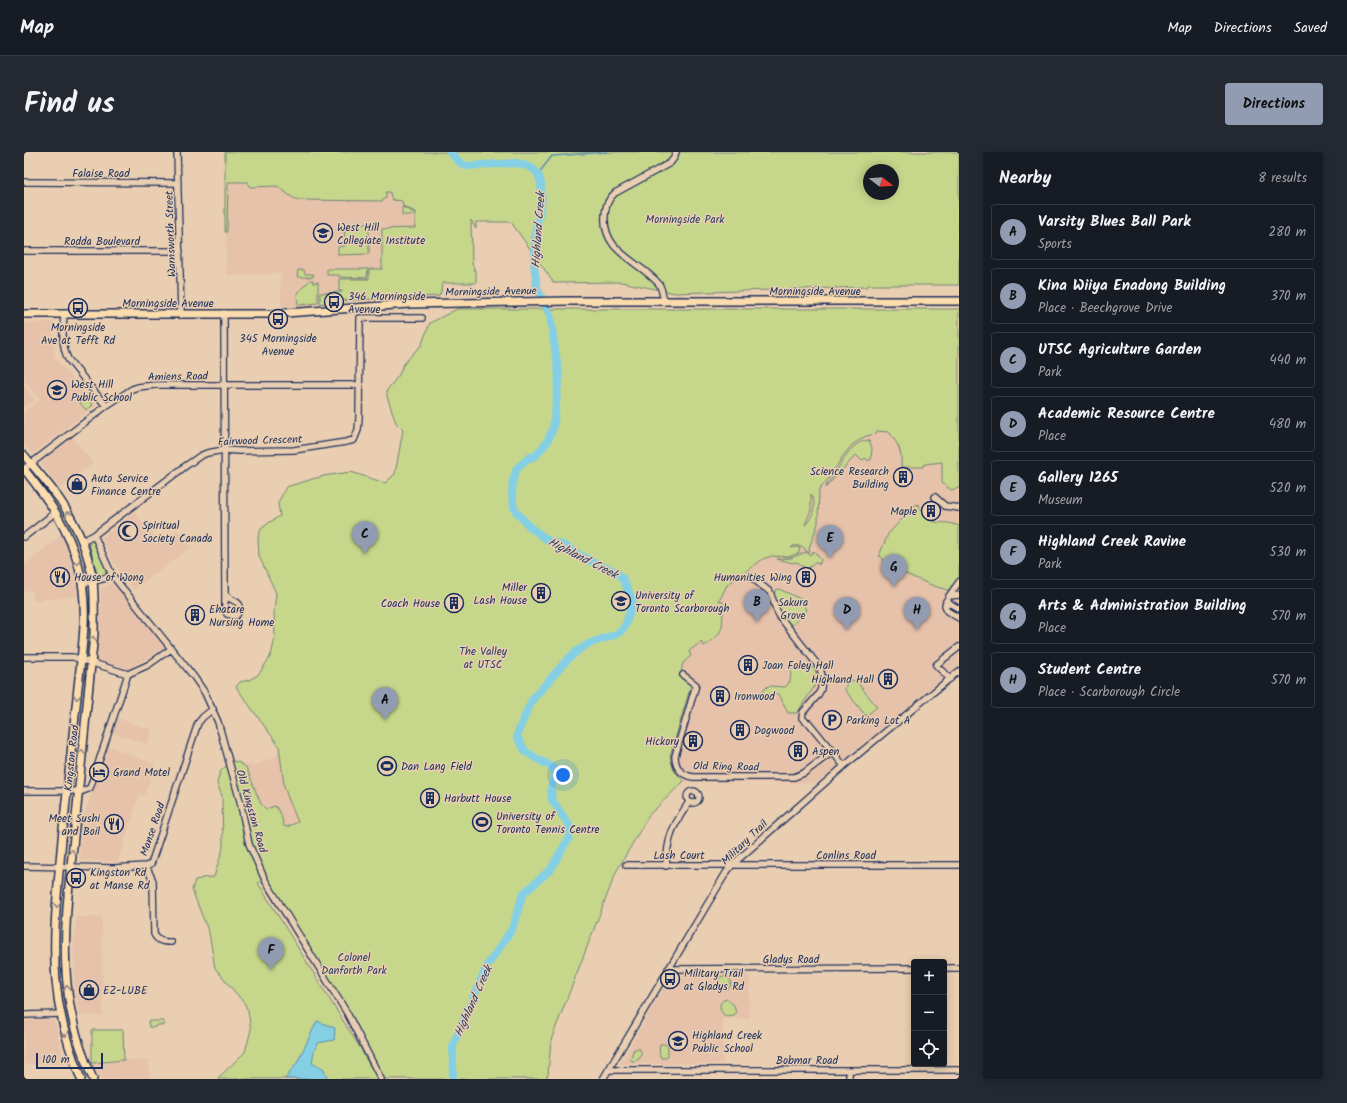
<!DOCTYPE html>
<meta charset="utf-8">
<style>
body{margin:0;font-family:Kalam,sans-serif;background:#242831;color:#f1f3f6}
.controls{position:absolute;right:12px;bottom:12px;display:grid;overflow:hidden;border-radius:4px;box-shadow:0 2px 10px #0003}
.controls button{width:36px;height:36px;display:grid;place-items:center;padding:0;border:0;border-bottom:1px solid #363941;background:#171b24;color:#f1f3f6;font:20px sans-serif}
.compass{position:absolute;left:839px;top:12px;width:36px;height:36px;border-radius:50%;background:#171b24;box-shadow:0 2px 10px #0003;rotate:107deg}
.scale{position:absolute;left:12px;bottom:10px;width:67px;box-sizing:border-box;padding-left:4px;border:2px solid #1b2f5e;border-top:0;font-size:11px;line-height:14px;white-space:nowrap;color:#1b2f5e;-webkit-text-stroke:3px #e9ceb1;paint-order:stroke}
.you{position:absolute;left:539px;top:623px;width:14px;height:14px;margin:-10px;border:3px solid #fff;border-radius:50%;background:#1a73e8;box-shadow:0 0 0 6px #1a73e833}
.badge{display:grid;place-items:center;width:26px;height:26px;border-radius:50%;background:#919bb2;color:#111;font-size:13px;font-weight:700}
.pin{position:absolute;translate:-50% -33px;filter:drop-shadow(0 1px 2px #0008)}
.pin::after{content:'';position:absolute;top:21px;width:14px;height:12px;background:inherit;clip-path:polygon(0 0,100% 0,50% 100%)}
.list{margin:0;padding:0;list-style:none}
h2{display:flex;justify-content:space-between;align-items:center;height:52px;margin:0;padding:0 16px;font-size:17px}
h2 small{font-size:13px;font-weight:400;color:#9ea1a6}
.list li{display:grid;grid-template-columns:26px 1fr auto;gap:12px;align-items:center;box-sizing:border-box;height:56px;margin:0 8px 8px;padding:0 8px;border:1px solid #363941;border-radius:4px}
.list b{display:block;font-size:15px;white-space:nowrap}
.list p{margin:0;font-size:13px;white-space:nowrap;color:#9ea1a6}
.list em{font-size:13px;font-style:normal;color:#9ea1a6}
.icon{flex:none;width:22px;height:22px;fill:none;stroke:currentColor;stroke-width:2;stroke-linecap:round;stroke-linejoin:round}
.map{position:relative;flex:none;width:935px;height:927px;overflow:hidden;border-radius:4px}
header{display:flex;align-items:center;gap:24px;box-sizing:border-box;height:56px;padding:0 20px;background:#171b24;border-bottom:1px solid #363941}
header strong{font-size:19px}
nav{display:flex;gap:22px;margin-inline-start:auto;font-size:14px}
.intro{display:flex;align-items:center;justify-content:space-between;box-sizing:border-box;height:96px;padding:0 24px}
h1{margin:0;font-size:28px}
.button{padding:10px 18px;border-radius:4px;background:#919bb2;color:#111;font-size:14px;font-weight:700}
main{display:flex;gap:24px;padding:0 24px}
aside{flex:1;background:#171b24;border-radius:4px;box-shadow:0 2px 10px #0003}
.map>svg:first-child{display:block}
.built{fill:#e6c2ab}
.green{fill:#c6d78b;stroke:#708374;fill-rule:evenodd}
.water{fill:#85cfe5;stroke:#5b8faf}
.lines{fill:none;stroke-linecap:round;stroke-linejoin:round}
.stream{stroke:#5b8faf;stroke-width:1.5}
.river{stroke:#85cfe5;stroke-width:8}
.minor-casing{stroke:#1b2f5e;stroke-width:8}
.major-casing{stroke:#1b2f5e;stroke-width:10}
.minor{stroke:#e9ceb1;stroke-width:5.5}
.major{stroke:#fcdcac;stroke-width:7}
.oneway{stroke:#8c8685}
.labels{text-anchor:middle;stroke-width:3;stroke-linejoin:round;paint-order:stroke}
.street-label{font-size:11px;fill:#1b2f5e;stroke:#e9ceb1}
.park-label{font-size:11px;fill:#2c4062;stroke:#e9ceb1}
.poi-label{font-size:11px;fill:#1b2f5e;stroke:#e9ceb1;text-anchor:start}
.water-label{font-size:12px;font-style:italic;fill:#263f6c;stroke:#e9ceb1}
</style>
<header>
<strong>Map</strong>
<nav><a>Map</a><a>Directions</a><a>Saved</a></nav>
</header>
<div class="intro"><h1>Find us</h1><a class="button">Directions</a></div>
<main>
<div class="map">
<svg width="935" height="927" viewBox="0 0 935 927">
<rect width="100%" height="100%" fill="#e9ceb1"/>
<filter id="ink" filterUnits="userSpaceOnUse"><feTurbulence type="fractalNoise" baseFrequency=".025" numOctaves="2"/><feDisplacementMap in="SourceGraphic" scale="8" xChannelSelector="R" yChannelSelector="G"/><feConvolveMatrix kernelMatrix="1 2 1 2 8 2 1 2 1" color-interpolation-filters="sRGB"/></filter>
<g filter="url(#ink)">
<!-- built -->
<path class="built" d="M201,0H373L389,25L409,144L304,149L285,154H257V121L202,123Z
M434,157L935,161V513L793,631L627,630L296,804L214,610L222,613H230L247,607L253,603L255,594L249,539L355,336L371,322L395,200L406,171Z
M29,170L30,205L72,253L9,302L0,292V260L16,248L0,228V171Z
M0,234L11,248L0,256Z
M48,285L69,311L36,337L16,310Z
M110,360L136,391L153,378L167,395L110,438L97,422L88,408L78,386Z
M39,381L52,429L54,444L9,449V439H0V414Z
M89,431L142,495L105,517L73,508L76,476L77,436Z
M93,566L128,578L123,592L89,581Z
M84,594L131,612L121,643L116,642L94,710L55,708L58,670Z
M52,765H78L79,864H55L51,834L50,790Z
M647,822L726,823L725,866L699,867V912H596Z
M0,868H30L41,912H0Z
M100,908H125V927H77L68,911Z"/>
<!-- green -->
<path class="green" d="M201,0H935V133H844L843,135L651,141L597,130L530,131L487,70H452V77L447,68L448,112L452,121V131H418L417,140L415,144L312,149V148H308V149L296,152V141L318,140V139H315V127H345V117H358V77L391,76V63H378V55L381,56L392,62L393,61L379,54L378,49L369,48L367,45L366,40H362V45L358,49L275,48L269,46L253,34L226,35L224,33V30H204L203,80H201ZM845,18H869V42H845Z
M320,72H345V102L314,103V95L321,94Z
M303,117H344L343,126L315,125V123H303Z
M274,118H280L281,122H290L289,125H273Z
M286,128H289V131L294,130V151L274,153L273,141Z
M433,157H935V336L927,338L918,331V310L901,312L899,315H877C878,299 875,293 865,280L853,279L852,282L842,284L828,293L819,304L806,325L795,338L794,371L785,396L786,401L782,399L779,395C774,395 771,391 767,396L773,395L776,396L775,401L764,405L748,404L739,407L703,433L695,449L699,450C698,475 702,481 680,494L677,490L665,499L667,504L659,511L656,525L667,533L646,604L650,619L660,629L625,663L592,720L527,888L524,923L521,927H360L237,729L234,731L311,856L337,897L340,904L354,927H193L221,900L227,878L224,859L221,852L191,816L185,781L168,738L171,728L177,727V726L190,725L199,696L198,644L193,631L196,620L207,609L214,610L222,615L237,652L242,657L251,654L256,660L260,674L263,675L274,670L264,646L260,634L255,594L212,535L216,530L225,528L234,523L245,507L248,500L251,485L250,460L252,441L235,404L234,385L237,377L246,370L256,364L254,351L262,335L299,324L327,320L361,331L371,322L379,278L372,271L363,244V238L375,223L379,213L394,196L397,194L406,171ZM787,342C793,352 789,366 781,373L787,358Z
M63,246L69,253L62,258L56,251Z
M845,288L848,296L847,308H843L841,306L838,309L832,303L801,336C803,331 807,328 810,323C819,309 826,290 845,288Z
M894,352C909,380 913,365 935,374V424L927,439L910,434L867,416L855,404L864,382L890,354Z
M70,388L82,416L81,422L75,423L73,421L65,391Z
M790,399L797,408L795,413L794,411H791L783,417L773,410L769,411L753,407L767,406L782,400L786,403Z
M755,437L779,448L782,460L766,475L752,454L750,442L752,438Z
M766,516H791L793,526L790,535L773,561H764L755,542H739V539L744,534L761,535C768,530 767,524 766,516Z
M827,528L833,530L853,555L842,564L821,538L823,530Z
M693 831a7 7 0 1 1 14 0a7 7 0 1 1-14 0Z
M703,847L710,853L712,861L710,863L701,864C695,859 693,849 703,847Z
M124,869H140V873H133L132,875H125Z
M68,878H99L100,908L68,911Z
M636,892H641L644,895V903L642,906H637C635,903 635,895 636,892Z
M610,897H616C619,904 616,909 608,909L606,907Z"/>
<!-- water -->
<path class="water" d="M293,869L311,876L310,888L294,891L290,899L288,911L299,917L304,927H261L273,911Z"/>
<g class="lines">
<!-- stream -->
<path class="stream" d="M514,22L528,4L583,0"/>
<!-- river -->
<path class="river" d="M426,0L433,8L441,14L493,11L501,13L509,17L514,22L517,31L518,48L511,82L510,111L513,136L526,163L535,224L529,277L523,290L515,300L510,305H506L493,316L489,328L488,342L490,356L494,362L507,376L525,389L539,393L572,412L588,418L598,425L609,449L602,472L598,478L593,482L564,492L553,499L542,509L508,548L495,577L493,585L502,600L529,616L532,622L527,636L528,648L545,673V686L537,699L527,717L499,742L488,777L463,814L431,888L429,895V927"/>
<!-- minor casing -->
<g class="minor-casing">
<path id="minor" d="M153,0L157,163
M0,30L154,31
M0,99H156
M640,150C639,144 638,137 635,132C615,108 578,101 581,63C582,53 584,47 591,41L646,11L650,6L652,0
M200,161L201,458L203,462L212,464L214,461L215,452C211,448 206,448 202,443
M40,162C39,177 37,193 44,207L82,254
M0,317L82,254L108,237L114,235L131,233H335
M911,345L921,354L935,356
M70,383L88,423L170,525L181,541L194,570L216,649L225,692L241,728L323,861L357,927
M0,385L32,360
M58,389L70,383L163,313L176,304L183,301L200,298L216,299L270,298L322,290L330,288L334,278L335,266L336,166H398
M727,425L746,440L752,457L756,465L796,516L798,524L797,537L794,543L779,560L778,566L782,570L785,571L820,614
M58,432L82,426L88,423
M935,443L925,444L921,453L923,459L935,466
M925,444L935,430
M922,449L935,457
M0,505H49L104,522L124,513L147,497
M659,523L672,533L651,604C651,615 657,623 669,625H770L780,621L808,600
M926,527L912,513L935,495
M663 645a6 6 0 1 1 12 0a6 6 0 1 1-12 0Z
M0,639H59L66,636L104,522
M602,713H935
M0,714L90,716L122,714L127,712L174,571L179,565L189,557
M122,714L129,729L130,782C134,790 140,790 147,790
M642,714C644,682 648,676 665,650
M920,816H935
M644,817L890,816
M0,863L37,862
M584,918H935
M825,918V927
M579,927L702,721L708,713L820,614L935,519"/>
</g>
<!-- major casing -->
<g class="major-casing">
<path id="major" d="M0,162H248L385,152L544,149H935
M0,303C12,318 25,332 36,348C52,372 65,402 69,430C71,447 70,465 70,482C64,543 58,604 52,665C43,759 27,838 69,927
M0,317C25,348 45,377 55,416C66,458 57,502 53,545C48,592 43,640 38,687C34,734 28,782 32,829C35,863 44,896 57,927"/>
</g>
<!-- minor -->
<use href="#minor" class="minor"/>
<!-- major -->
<use href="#major" class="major"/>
</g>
<!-- one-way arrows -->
<defs><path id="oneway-chevron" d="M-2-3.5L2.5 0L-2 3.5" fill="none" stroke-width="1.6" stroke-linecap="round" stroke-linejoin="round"/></defs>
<g class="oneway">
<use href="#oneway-chevron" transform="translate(44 362) rotate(-119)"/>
<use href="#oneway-chevron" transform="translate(53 410) rotate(72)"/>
<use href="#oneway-chevron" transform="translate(69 487) rotate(-85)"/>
<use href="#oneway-chevron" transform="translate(53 545) rotate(96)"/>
<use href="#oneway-chevron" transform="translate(58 600) rotate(-84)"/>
<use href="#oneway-chevron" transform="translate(48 700) rotate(-83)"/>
<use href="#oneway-chevron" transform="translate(33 753) rotate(94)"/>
<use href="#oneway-chevron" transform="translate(43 836) rotate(-97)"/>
<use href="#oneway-chevron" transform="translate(41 882) rotate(75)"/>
</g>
</g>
<!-- icons -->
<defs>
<g id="school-ring" transform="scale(1)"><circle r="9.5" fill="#e9ceb1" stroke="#1b2f5e" stroke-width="1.5"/><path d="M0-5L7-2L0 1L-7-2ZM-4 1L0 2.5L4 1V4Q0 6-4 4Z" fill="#1b2f5e"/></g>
<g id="bus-ring" transform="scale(1)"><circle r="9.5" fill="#e9ceb1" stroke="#1b2f5e" stroke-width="1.5"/><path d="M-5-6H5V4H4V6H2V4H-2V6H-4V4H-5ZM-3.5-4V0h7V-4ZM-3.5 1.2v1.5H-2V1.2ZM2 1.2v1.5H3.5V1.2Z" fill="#1b2f5e"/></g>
<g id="building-ring" transform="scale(1)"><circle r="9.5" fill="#e9ceb1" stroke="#1b2f5e" stroke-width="1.5"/><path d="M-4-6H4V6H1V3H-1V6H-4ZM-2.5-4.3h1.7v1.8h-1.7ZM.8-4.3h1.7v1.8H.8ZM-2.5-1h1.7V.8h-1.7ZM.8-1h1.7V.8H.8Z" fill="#1b2f5e"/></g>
<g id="shop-ring" transform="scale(1)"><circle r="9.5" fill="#e9ceb1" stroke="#1b2f5e" stroke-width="1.5"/><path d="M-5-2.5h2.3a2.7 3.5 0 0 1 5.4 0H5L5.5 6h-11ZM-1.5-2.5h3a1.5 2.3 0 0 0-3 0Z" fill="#1b2f5e"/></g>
<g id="mosque-ring" transform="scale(1)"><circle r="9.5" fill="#e9ceb1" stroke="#1b2f5e" stroke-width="1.5"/><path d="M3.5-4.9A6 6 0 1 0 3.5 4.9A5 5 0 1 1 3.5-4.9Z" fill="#1b2f5e"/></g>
<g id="restaurant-ring" transform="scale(1)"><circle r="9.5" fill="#e9ceb1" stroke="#1b2f5e" stroke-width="1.5"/><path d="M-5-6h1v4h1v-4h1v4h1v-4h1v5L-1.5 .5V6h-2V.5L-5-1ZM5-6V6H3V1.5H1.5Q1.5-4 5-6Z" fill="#1b2f5e"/></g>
<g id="university-ring" transform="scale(1)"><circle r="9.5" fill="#e9ceb1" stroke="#1b2f5e" stroke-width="1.5"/><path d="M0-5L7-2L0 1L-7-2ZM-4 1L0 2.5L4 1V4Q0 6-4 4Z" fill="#1b2f5e"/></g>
<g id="parking-ring" transform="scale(1)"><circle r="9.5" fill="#e9ceb1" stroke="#1b2f5e" stroke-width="1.5"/><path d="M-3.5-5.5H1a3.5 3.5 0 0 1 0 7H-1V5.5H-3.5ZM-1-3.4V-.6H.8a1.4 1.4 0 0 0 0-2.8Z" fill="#1b2f5e"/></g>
<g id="stadium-ring" transform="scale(1)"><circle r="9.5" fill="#e9ceb1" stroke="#1b2f5e" stroke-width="1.5"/><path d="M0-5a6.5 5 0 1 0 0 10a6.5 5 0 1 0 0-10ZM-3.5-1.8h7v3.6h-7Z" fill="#1b2f5e"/></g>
<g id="hotel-ring" transform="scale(1)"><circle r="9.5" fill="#e9ceb1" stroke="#1b2f5e" stroke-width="1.5"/><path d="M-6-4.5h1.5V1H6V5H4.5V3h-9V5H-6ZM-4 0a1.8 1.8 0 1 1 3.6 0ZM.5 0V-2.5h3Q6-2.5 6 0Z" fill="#1b2f5e"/></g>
</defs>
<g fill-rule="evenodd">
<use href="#school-ring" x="299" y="81"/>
<use href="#bus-ring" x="310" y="150"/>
<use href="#bus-ring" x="54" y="156"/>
<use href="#bus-ring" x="254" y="167"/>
<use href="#school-ring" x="33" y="238"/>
<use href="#building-ring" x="879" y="325"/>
<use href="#shop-ring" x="53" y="332"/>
<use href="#building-ring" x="907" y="359"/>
<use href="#mosque-ring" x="104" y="379"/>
<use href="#restaurant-ring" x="36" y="425"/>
<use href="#building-ring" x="782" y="425"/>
<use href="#building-ring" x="517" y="441"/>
<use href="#university-ring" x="597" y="449"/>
<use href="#building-ring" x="430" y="451"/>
<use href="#building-ring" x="171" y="463"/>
<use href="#building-ring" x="724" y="513"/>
<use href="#building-ring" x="864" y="527"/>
<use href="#building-ring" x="696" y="544"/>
<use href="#parking-ring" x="808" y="568"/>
<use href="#building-ring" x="716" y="578"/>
<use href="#building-ring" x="669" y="589"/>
<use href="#building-ring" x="774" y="599"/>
<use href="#stadium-ring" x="363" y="614"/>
<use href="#hotel-ring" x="75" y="620"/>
<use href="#building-ring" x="406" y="646"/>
<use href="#stadium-ring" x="458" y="670"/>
<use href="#restaurant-ring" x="90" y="672"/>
<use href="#bus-ring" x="52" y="726"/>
<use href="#bus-ring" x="646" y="827"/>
<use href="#shop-ring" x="65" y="838"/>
<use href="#school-ring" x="654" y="889"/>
</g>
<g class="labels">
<!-- street labels -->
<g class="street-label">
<text x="77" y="25">Falaise Road</text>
<text transform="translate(146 82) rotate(-92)" y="4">Warnsworth Street</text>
<text x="78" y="93">Rodda Boulevard</text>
<text transform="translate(467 139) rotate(-1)" y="4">Morningside Avenue</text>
<text x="791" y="143">Morningside Avenue</text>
<text x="144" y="155">Morningside Avenue</text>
<text transform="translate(154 224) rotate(-1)" y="4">Amiens Road</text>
<text transform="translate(236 288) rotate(-2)" y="4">Fairwood Crescent</text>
<text transform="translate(47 606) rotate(-84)" y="4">Kingston Road</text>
<text transform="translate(702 614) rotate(1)" y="4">Old Ring Road</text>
<text transform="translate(228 659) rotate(74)" y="4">Old Kingston Road</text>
<text transform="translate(128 677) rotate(-71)" y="4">Manse Road</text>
<text transform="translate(720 690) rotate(-44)" y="4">Military Trail</text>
<text x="655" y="707">Lash Court</text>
<text x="822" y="707">Conlins Road</text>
<text x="767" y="811">Gladys Road</text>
<text x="783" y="912">Bobmar Road</text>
</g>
<!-- park labels -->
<g class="park-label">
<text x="661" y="71">Morningside Park</text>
<text x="769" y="454">Sakura<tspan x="769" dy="13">Grove</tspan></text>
<text x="459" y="503">The Valley<tspan x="459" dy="13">at UTSC</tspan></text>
<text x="330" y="809">Colonel<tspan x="330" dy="13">Danforth Park</tspan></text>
</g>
<!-- poi labels -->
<g class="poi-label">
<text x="313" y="79">West Hill<tspan x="313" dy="13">Collegiate Institute</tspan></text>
<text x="324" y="148">346 Morningside<tspan x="324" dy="13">Avenue</tspan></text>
<text x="54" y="179" text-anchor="middle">Morningside<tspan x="54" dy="13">Ave at Tefft Rd</tspan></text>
<text x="254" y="190" text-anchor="middle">345 Morningside<tspan x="254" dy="13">Avenue</tspan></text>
<text x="47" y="236">West Hill<tspan x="47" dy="13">Public School</tspan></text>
<text x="865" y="323" text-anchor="end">Science Research<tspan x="865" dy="13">Building</tspan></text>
<text x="67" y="330">Auto Service<tspan x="67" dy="13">Finance Centre</tspan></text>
<text x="893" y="363" text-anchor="end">Maple</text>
<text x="118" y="377">Spiritual<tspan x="118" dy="13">Society Canada</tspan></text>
<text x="50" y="429">House of Wong</text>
<text x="768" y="429" text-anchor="end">Humanities Wing</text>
<text x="503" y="439" text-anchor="end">Miller<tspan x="503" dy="13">Lash House</tspan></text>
<text x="611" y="447">University of<tspan x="611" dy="13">Toronto Scarborough</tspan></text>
<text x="416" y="455" text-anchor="end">Coach House</text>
<text x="185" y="461">Ehatare<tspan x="185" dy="13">Nursing Home</tspan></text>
<text x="738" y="517">Joan Foley Hall</text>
<text x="850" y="531" text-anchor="end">Highland Hall</text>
<text x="710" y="548">Ironwood</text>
<text x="822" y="572">Parking Lot A</text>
<text x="730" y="582">Dogwood</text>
<text x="655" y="593" text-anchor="end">Hickory</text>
<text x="788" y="603">Aspen</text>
<text x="377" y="618">Dan Lang Field</text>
<text x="89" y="624">Grand Motel</text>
<text x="420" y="650">Harbutt House</text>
<text x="472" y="668">University of<tspan x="472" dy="13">Toronto Tennis Centre</tspan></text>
<text x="76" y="670" text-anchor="end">Meet Sushi<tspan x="76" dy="13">and Boil</tspan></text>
<text x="66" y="724">Kingston Rd<tspan x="66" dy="13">at Manse Rd</tspan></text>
<text x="660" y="825">Military Trail<tspan x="660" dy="13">at Gladys Rd</tspan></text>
<text x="79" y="842">EZ-LUBE</text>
<text x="668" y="887">Highland Creek<tspan x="668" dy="13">Public School</tspan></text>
</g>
<!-- water labels -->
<g class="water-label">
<text transform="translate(514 78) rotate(-86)" y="4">Highland Creek</text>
<text transform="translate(559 406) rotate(27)" y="4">Highland Creek</text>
<text transform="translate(449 849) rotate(-66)" y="4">Highland Creek</text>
</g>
</g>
</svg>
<div class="controls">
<button>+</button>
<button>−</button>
<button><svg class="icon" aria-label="locate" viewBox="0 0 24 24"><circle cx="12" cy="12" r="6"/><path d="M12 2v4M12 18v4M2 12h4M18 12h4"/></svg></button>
</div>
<svg class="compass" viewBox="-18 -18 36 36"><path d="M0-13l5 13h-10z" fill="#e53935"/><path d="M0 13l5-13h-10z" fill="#9ea1a6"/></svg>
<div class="scale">100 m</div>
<div class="you"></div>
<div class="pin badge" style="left:361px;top:568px">A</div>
<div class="pin badge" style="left:733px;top:470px">B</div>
<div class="pin badge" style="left:341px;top:402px">C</div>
<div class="pin badge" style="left:823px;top:478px">D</div>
<div class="pin badge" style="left:806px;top:406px">E</div>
<div class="pin badge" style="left:247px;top:818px">F</div>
<div class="pin badge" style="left:870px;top:435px">G</div>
<div class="pin badge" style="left:893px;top:478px">H</div>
</div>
<aside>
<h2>Nearby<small>8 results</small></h2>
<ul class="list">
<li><span class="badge">A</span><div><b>Varsity Blues Ball Park</b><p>Sports</p></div><em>280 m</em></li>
<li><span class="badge">B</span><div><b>Kina Wiiya Enadong Building</b><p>Place · Beechgrove Drive</p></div><em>370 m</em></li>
<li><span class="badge">C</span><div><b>UTSC Agriculture Garden</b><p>Park</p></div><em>440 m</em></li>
<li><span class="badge">D</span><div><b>Academic Resource Centre</b><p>Place</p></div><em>480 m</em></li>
<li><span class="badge">E</span><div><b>Gallery 1265</b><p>Museum</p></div><em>520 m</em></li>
<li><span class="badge">F</span><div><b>Highland Creek Ravine</b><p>Park</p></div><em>530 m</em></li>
<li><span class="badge">G</span><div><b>Arts &amp; Administration Building</b><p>Place</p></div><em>570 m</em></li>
<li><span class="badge">H</span><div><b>Student Centre</b><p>Place · Scarborough Circle</p></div><em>570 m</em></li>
</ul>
</aside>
</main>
